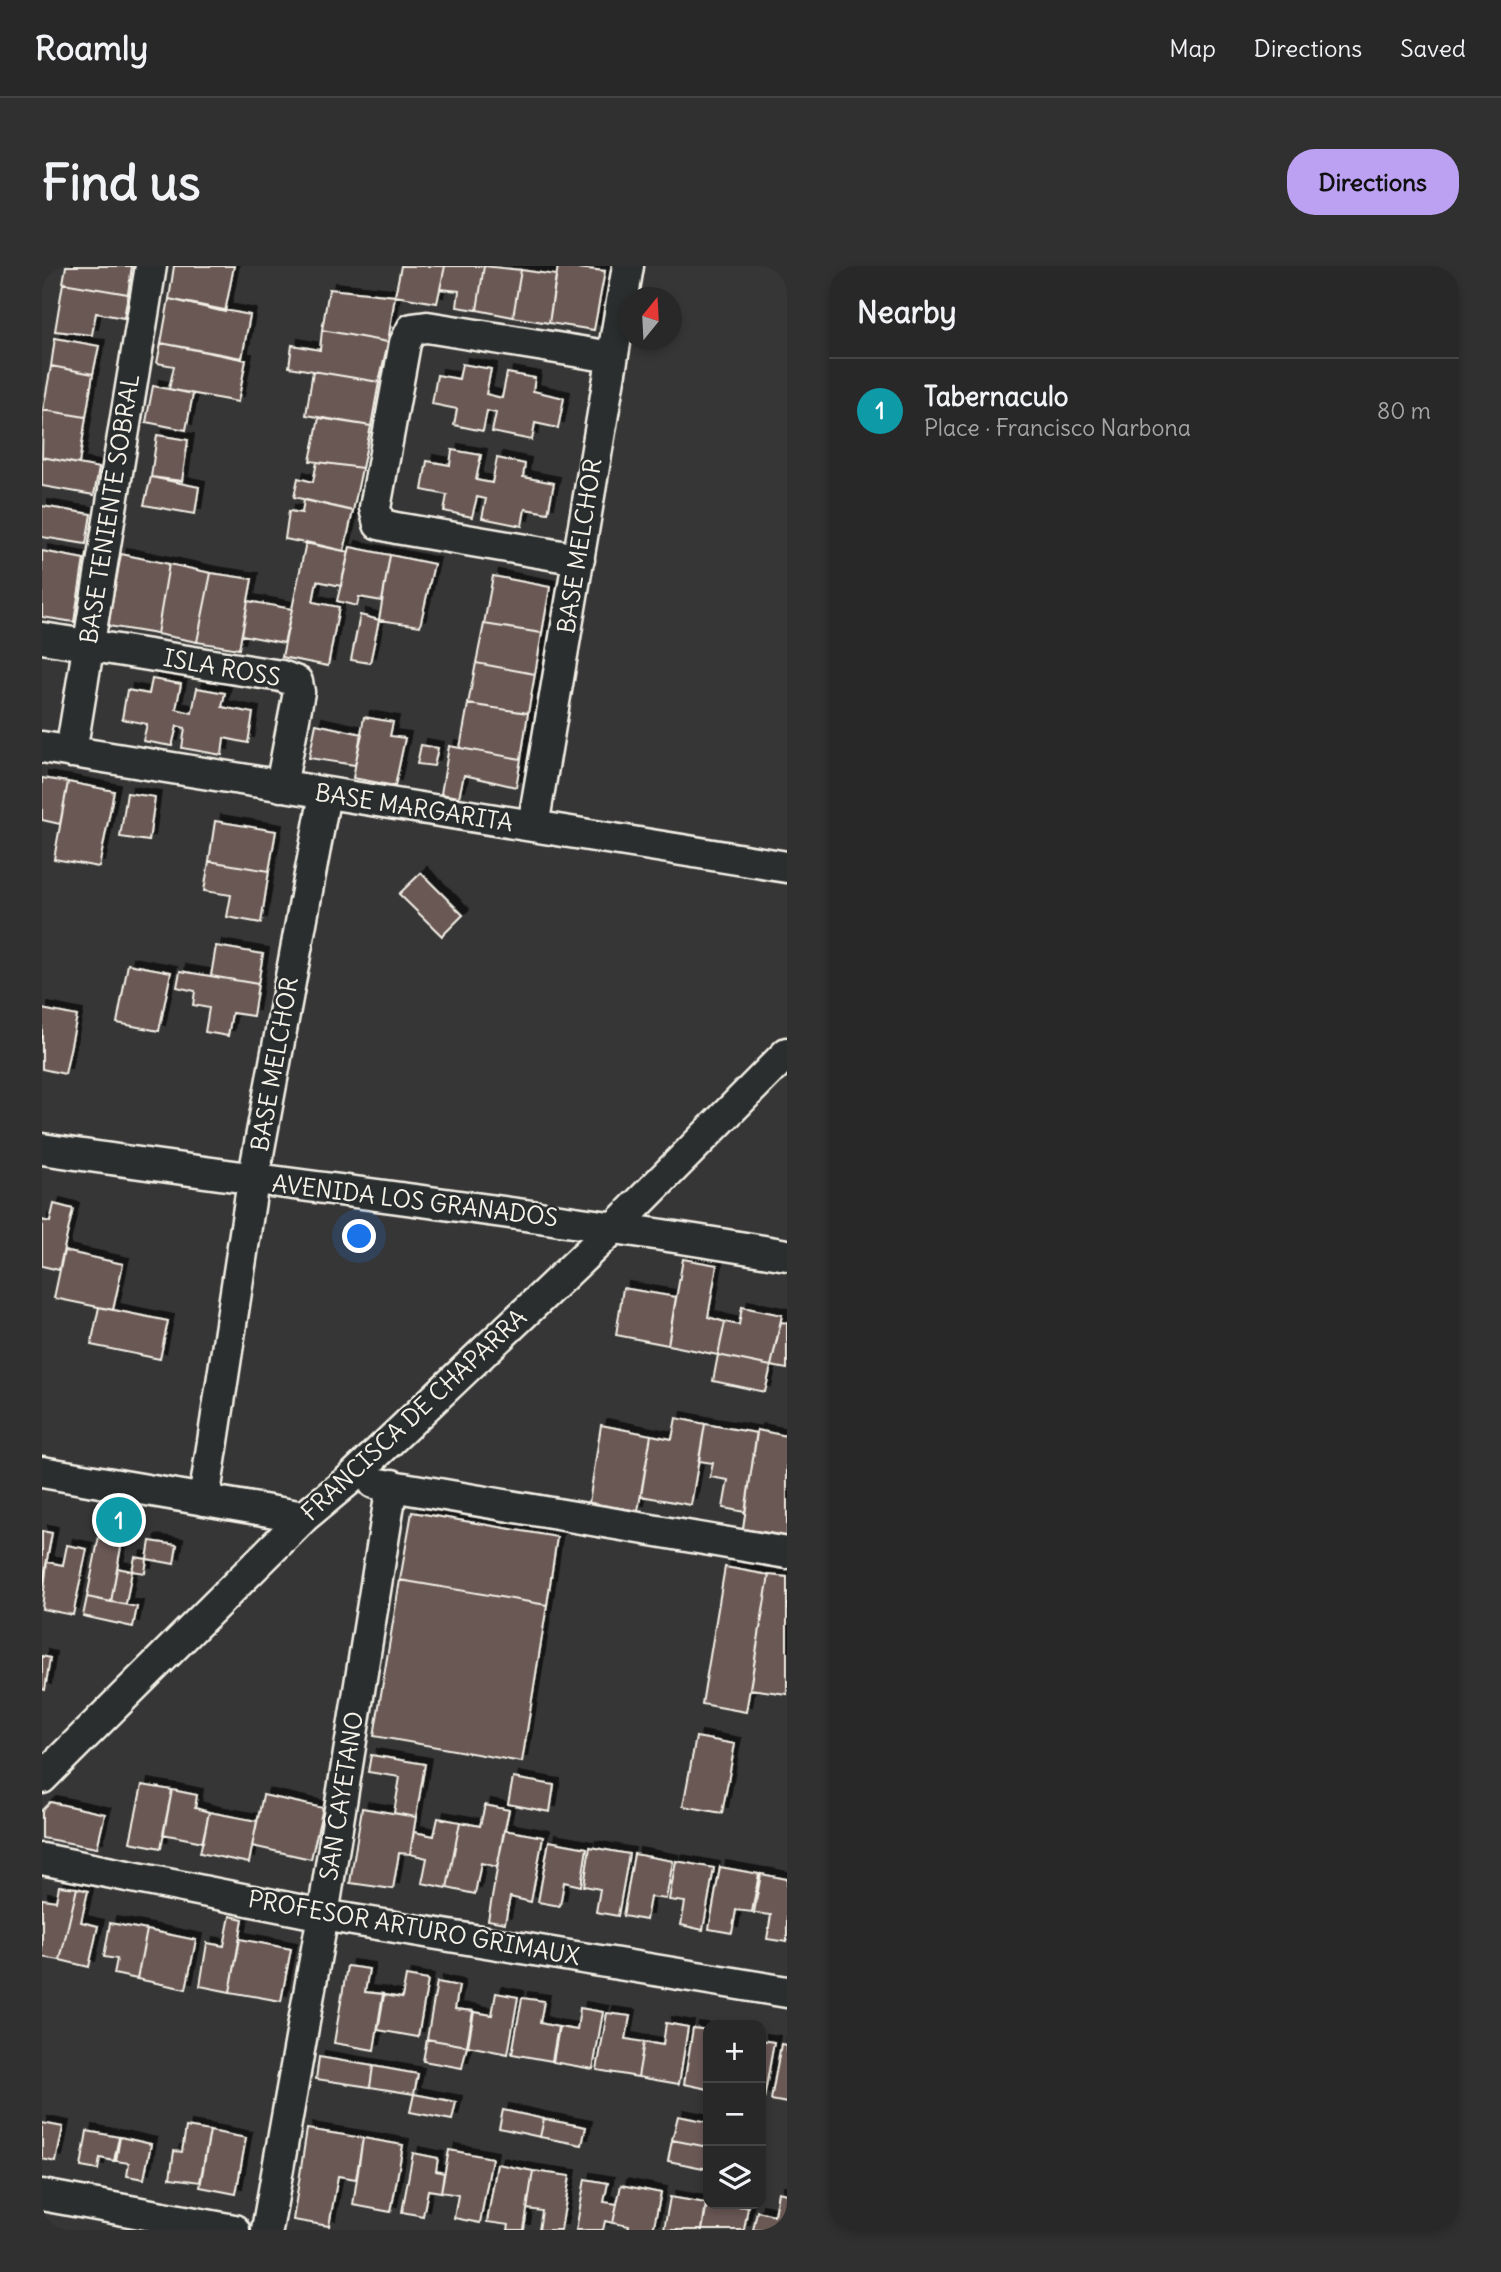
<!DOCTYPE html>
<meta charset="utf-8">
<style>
body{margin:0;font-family:Delius,sans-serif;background:#313030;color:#f1f3f6}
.controls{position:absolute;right:21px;bottom:21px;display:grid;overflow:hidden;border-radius:14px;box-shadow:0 4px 10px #0003}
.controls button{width:63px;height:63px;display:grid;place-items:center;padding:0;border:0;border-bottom:2px solid #454445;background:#292828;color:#f1f3f6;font:35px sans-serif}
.compass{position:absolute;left:577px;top:21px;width:63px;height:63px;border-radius:50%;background:#292828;box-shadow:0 4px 10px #0003;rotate:18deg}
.you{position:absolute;left:318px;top:971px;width:24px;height:24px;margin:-18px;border:5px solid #fff;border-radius:50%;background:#1a73e8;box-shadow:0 0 0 10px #1a73e833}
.badge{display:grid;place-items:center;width:46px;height:46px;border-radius:50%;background:#bca0f2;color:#fff;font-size:23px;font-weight:700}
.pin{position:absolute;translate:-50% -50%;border:4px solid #fff;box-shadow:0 2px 7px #0006}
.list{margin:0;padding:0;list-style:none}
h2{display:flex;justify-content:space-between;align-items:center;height:91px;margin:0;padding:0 28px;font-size:30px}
h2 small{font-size:23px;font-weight:400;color:#a5a6a8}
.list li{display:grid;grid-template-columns:46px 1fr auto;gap:21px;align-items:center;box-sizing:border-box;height:105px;padding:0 28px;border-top:2px solid #454445}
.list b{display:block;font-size:26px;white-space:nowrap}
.list p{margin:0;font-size:23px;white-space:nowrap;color:#a5a6a8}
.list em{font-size:23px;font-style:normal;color:#a5a6a8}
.icon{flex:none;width:38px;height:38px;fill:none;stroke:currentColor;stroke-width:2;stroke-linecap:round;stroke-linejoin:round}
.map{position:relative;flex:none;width:745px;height:1964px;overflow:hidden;border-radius:28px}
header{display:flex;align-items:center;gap:42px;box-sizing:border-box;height:98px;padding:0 35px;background:#292828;border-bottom:2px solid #454445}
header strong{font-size:33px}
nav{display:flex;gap:38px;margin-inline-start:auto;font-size:24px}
.intro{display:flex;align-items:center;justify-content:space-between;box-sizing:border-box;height:168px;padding:0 42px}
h1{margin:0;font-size:49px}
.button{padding:18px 32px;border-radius:28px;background:#bca0f2;color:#111;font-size:24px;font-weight:700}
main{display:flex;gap:42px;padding:0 42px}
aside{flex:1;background:#292828;border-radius:28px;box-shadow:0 4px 10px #0003}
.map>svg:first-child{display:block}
.building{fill:#6a5854;stroke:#f4f1e8;stroke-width:2;filter:url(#shadow)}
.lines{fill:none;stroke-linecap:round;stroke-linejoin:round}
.minor-casing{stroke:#f4f1e8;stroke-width:35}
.minor{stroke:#2a2d2e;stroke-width:30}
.labels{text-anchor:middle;stroke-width:5;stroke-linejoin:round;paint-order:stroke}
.street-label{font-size:24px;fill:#f4f1e8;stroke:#2a2d2e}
</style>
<header>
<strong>Roamly</strong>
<nav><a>Map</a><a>Directions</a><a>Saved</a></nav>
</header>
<div class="intro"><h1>Find us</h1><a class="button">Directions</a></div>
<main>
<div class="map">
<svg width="745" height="1964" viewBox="0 0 745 1964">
<defs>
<filter id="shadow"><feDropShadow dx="6" dy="-6" stdDeviation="0" flood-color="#0009"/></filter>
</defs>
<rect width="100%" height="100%" fill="#373636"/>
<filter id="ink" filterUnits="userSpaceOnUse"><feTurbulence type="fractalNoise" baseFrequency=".0143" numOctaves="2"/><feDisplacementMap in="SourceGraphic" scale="14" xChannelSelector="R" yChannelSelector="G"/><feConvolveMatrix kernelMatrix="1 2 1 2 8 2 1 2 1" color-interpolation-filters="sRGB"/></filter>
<g filter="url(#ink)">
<!-- building -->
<path class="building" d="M24,0H90L86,28L21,17Z
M132,0H192L183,46L127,33Z
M359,0H403L395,37L353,30Z
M403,0H442L435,44L415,41L417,25L398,23Z
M442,0L479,4L471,51L435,44Z
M516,0L563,5L552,64L507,57Z
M479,4L514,9L507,57L471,51Z
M21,17L86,28L82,52L54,47L50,69L13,65Z
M287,23L353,30L346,76L280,64Z
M127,33L208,49L200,92L119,77Z
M280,64L346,76L337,116L247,101L250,79L278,84Z
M13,72L57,80L51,108L9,100Z
M119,77L204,94L196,136L127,123L132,100L115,97Z
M420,98L449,103L444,128L460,132L465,107L493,112L491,125L522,132L516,162L493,157L490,174L450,166L454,147L445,145L441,165L412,159L415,143L390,138L395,109L417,113Z
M9,100L51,108L44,151L1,144Z
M271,105L337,116L329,160L264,149Z
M111,120L151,128L144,164L104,156Z
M1,144L44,151L37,198L0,191Z
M277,152L329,160L320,202L268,195Z
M115,169L146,174L140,215L109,211Z
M410,184L439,189L434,214L450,217L455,192L483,198L481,211L512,217L506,247L483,243L480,260L440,252L444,233L435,231L430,251L402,245L405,229L380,224L385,195L408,199Z
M0,191L57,202L52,229L0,220Z
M275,196L320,202L311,245L252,231L256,212L271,216Z
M109,211L157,221L153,248L102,239Z
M262,234L311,245L302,285L243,273L247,245L260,247Z
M0,240L49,248L44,278L0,271Z
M264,276L307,286L299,320L275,315L271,336L297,341L286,400L240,391Z
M308,281L348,289L340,335L317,331L315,340L295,335Z
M0,285L42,293L32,356L0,351Z
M79,288L127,298L115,368L66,360Z
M348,289L392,298L378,360L337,354Z
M127,298L169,307L155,376L115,368Z
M169,307L210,313L197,383L155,376Z
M451,310L508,321L500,367L442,358Z
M206,335L250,343L242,377L200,369Z
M318,349L337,354L328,397L309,394Z
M442,358L500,367L493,408L434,397Z
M434,397L493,408L486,447L426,438Z
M110,413L139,418L134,443L150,447L155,422L183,427L180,441L211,447L206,477L182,472L180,489L140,482L143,462L135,460L130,480L101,475L105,458L80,453L85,424L107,428Z
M426,438L486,447L479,493L418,482Z
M322,451L351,456L348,470L363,472L353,520L311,512Z
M274,458L320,468L313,499L267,492Z
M379,479L396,482L392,500L375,498Z
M407,480L479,493L474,521L422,509L417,531L399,528Z
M0,512L26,516L18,558L0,554Z
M26,516L72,525L57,601L12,593Z
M85,527L113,531L107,575L78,571Z
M173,555L234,565L227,605L167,595Z
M167,595L227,605L219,657L185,651L189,629L162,625Z
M379,607L421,649L400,670L357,628Z
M174,680L221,688L216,718L169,710Z
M86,698L129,706L117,765L75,757Z
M138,705L216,718L211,750L190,747L186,770L163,766L167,742L151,739L153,725L135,721Z
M0,743L35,750L23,808L0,803Z
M12,938L31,943L17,1004L0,1000V954L8,956Z
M22,985L81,998L71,1044L12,1032Z
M641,993L675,999L666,1051L683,1056L676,1089L626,1079Z
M581,1022L634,1031L626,1079L574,1069Z
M57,1041L126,1055L118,1093L49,1079Z
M700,1041L740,1049L729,1100L676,1089L683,1056L697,1059Z
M739,1056L745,1057V1103L729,1100Z
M676,1089L729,1100L723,1126L671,1115Z
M634,1152L663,1158L649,1239L599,1230L609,1169L630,1173Z
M663,1158L715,1167L703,1246L681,1242L686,1214L668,1211L671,1197L657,1195Z
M559,1159L609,1169L596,1245L547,1237Z
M715,1164L745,1170V1270L701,1263Z
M370,1246L515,1271L505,1339L358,1314Z
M0,1265L10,1267L0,1320Z
M58,1265L81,1270L69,1336L45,1331Z
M108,1275L135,1279L132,1298L105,1293Z
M25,1279L45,1283L31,1349L0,1343L5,1296L21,1299Z
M93,1291L105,1293L103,1307L90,1305Z
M683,1301L727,1309L704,1446L660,1438Z
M75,1302L90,1305L84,1338L69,1336Z
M727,1309L745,1311V1428L708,1423Z
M358,1314L505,1339L480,1496L332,1470Z
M45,1331L95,1341L91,1361L41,1350Z
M0,1390L8,1392L3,1424L0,1423Z
M654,1471L693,1478L680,1547L641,1540Z
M329,1489L383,1498L374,1551L352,1547L358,1511L326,1506Z
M471,1512L512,1519L508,1546L466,1538Z
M100,1519L130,1524L119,1582L88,1576Z
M130,1524L155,1529L153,1542L167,1546L161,1576L121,1568Z
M221,1529L281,1542L269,1593L210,1580Z
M8,1536L63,1548L55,1582L0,1572V1544Z
M443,1539L467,1544L455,1601L439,1597L433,1628L405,1622L418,1556L438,1560Z
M320,1542L374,1551L368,1588L357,1587L351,1623L308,1617Z
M167,1546L215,1555L207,1597L158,1587Z
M396,1552L418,1556L405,1622L380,1617L385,1592L368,1588L372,1566L392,1570Z
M462,1564L501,1571L489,1636L468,1631L463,1657L446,1654Z
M507,1575L545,1582L539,1620L522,1616L518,1640L496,1636Z
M548,1581L587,1588L576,1650L554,1646L558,1623L542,1620Z
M592,1588L631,1595L624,1633L608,1631L604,1654L581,1650Z
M634,1595L672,1602L661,1664L639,1659L643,1636L627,1634Z
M678,1601L717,1608L710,1646L694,1644L690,1667L667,1663Z
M719,1608L745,1613V1676L725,1673L729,1649L712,1647Z
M17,1620L35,1622L18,1694L0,1691V1633L14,1635Z
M35,1622L46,1625L39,1656L56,1660L47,1701L18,1694Z
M188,1650L201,1653L188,1726L158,1720L165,1677L182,1680Z
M68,1657L105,1664L95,1713L72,1708L75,1693L62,1691Z
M105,1664L154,1674L144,1723L95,1713Z
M198,1673L249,1683L239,1735L188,1726Z
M305,1700L327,1703L323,1726L341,1728L332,1784L292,1777Z
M364,1710L386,1714L376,1771L336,1764L342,1729L360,1732Z
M395,1716L417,1720L413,1743L431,1745L425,1780L385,1773Z
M454,1727L476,1731L466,1788L426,1780L432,1746L450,1749Z
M480,1732L502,1735L498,1757L516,1761L510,1795L470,1788Z
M538,1742L561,1746L551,1803L511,1796L517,1761L535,1764Z
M565,1747L588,1750L584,1773L602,1776L596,1811L555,1804Z
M624,1757L646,1761L637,1818L596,1811L602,1776L621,1779Z
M651,1762L666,1764V1823L642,1818Z
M385,1773L425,1780L420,1802L381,1795Z
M719,1774L732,1776L722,1833L719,1832Z
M739,1778L745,1779V1837L729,1834Z
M277,1791L331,1800L328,1821L274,1813Z
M331,1800L376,1808L372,1828L328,1821Z
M372,1828L414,1836L410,1854L368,1846Z
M461,1844L502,1853L498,1871L457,1862Z
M636,1850L666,1856V1881L630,1874Z
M502,1853L544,1861L540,1879L498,1871Z
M0,1857L21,1861L14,1896L0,1893Z
M144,1861L168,1865L158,1916L128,1912L132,1885L140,1886Z
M265,1863L321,1872L314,1913L296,1910L287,1960L251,1954Z
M45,1865L77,1871L72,1895L58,1892L56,1904L39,1901Z
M168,1865L204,1872L194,1928L158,1921Z
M78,1871L109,1878L102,1913L85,1910L87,1897L74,1895Z
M321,1872L361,1879L349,1946L311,1939Z
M630,1874L666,1881V1903L626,1895Z
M407,1884L450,1892L438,1957L412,1952L416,1929L399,1926Z
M371,1887L396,1892L394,1905L402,1907L399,1926L386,1924L381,1950L360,1946Z
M455,1898L491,1905L482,1964H466L467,1959L445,1956Z
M491,1905L528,1910L519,1964H497L500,1945L485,1943Z
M543,1913L566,1917L562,1936L575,1938L571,1957L563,1955L561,1964H534Z
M579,1919L619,1927L611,1964H586L587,1960L571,1957Z
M736,1926L745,1928V1964H711L715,1945L732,1949Z
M628,1931L664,1937L660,1964H622Z
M666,1934V1938L706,1941L702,1964H660Z"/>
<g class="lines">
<!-- minor casing -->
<g class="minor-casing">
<path id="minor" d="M537,293L354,262L337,258L333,242L363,77L370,63L385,61L570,91
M0,372L239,410L255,416L257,426L239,520
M0,481L745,601
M29,486L109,0
M491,560L586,0
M0,883C248,920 498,947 745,989
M0,1206L262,1251
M332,1217L745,1287
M162,1234L211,915L283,528
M0,1512L262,1251L308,1213L574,960L745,787
M0,1593L281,1649L745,1726
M0,1929L192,1964
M225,1964L281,1649L350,1219"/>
</g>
<!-- minor -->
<use href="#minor" class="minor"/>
</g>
</g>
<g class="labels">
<!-- street labels -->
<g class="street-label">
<text transform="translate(68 243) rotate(-81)" y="8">BASE TENIENTE SOBRAL</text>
<text transform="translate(538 280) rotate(-81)" y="8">BASE MELCHOR</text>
<text transform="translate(180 402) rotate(10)" y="8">ISLA ROSS</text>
<text transform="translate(372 542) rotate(9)" y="8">BASE MARGARITA</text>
<text transform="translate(233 798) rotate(-80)" y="8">BASE MELCHOR</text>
<text transform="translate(373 935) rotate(7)" y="8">AVENIDA LOS GRANADOS</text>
<text transform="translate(372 1149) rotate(-43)" y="8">FRANCISCA DE CHAPARRA</text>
<text transform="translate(300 1530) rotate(-81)" y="8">SAN CAYETANO</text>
<text transform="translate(372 1662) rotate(10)" y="8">PROFESOR ARTURO GRIMAUX</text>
</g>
</g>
</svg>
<div class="controls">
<button>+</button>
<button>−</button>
<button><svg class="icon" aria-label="layers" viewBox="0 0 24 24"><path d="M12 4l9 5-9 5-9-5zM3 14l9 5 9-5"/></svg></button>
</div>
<svg class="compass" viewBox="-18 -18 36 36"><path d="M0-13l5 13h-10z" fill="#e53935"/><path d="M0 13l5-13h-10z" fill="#a5a6a8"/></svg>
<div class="you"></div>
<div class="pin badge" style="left:77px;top:1254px;background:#0f9aa8">1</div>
</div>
<aside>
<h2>Nearby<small></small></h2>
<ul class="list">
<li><span class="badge" style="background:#0f9aa8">1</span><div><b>Tabernaculo</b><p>Place · Francisco Narbona</p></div><em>80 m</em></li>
</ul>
</aside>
</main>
